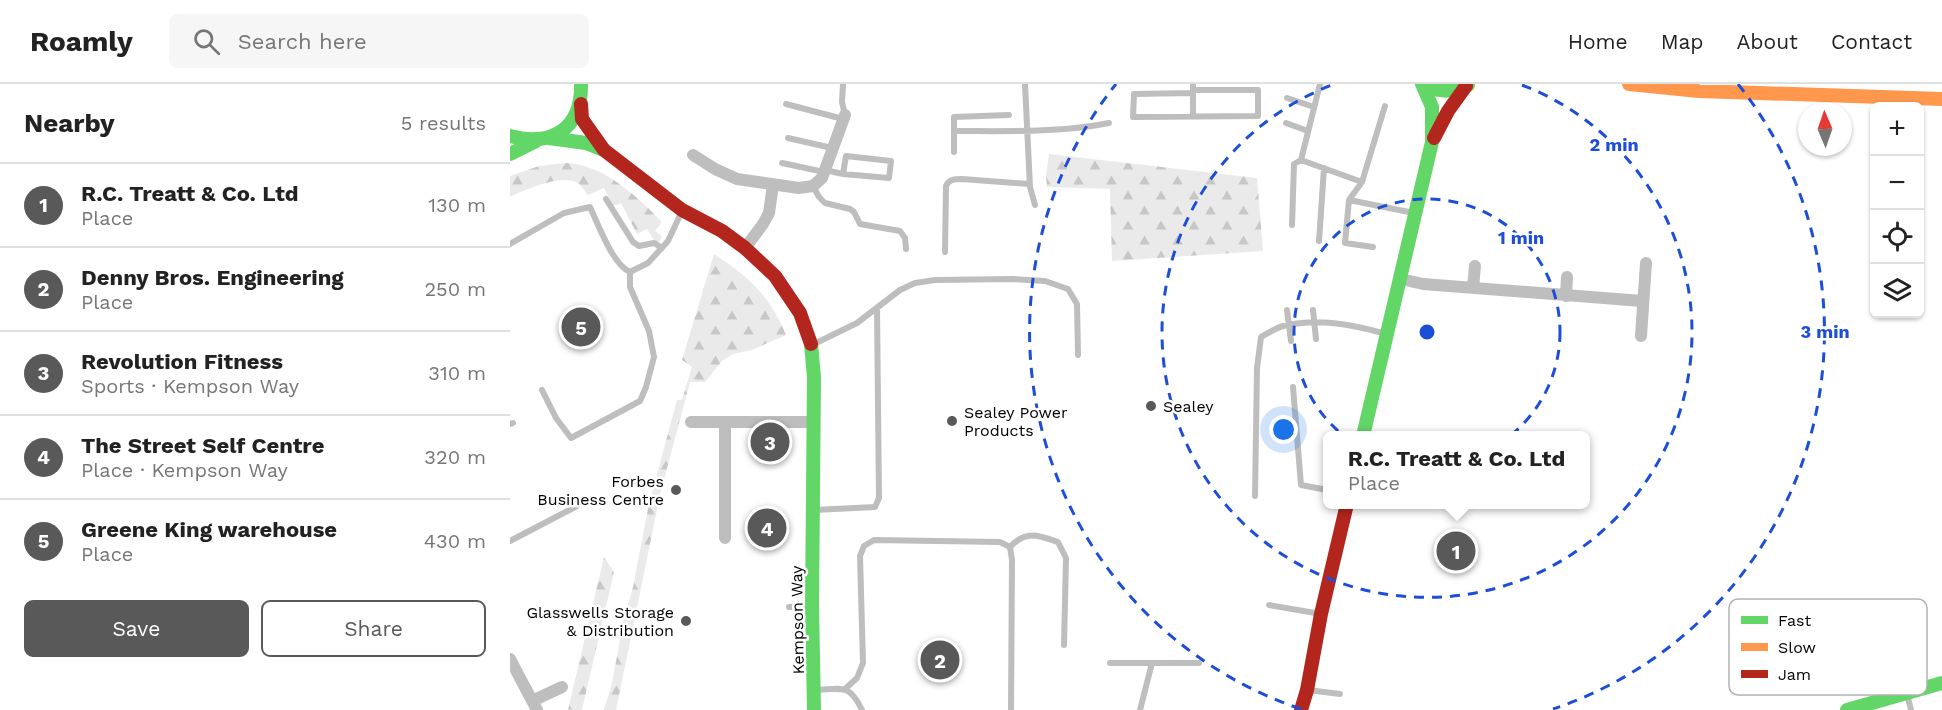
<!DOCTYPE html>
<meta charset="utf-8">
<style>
body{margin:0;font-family:"Work Sans",sans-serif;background:#f6f6f6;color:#222}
.controls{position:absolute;right:18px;top:18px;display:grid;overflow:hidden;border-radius:9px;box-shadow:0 2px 4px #0004}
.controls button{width:54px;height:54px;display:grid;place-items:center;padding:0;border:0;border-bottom:2px solid #e0e0e0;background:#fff;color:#222;font:30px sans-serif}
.compass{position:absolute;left:1288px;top:18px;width:54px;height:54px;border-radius:50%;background:#fff;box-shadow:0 2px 4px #0004;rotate:358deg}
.you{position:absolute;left:774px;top:346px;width:21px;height:21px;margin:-15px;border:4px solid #fff;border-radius:50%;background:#1a73e8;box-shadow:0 0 0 9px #1a73e833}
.badge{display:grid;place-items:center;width:39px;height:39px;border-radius:50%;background:#595959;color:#fff;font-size:20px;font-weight:700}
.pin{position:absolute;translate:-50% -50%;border:3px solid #fff;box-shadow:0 2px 6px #0006}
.popup{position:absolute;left:813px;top:347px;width:267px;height:78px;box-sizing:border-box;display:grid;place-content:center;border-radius:9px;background:#fff;filter:drop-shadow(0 2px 4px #0005);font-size:20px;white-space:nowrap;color:#767676}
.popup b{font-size:22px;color:#222}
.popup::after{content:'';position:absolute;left:50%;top:100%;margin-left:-12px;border:12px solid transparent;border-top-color:#fff}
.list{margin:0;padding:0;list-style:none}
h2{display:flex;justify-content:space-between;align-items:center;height:78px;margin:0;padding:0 24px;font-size:26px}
h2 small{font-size:20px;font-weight:400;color:#767676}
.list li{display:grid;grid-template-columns:39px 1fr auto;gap:18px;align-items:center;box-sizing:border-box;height:84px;padding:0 24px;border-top:2px solid #e0e0e0}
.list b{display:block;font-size:22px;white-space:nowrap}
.list p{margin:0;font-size:20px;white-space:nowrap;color:#767676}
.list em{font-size:20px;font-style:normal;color:#767676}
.actions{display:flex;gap:12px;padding:18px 24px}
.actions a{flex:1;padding:14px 0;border:2px solid #595959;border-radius:9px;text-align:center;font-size:21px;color:#595959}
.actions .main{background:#595959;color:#fff}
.icon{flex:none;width:33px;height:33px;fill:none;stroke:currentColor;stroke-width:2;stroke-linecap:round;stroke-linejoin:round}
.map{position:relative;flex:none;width:1432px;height:626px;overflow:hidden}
header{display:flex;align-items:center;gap:36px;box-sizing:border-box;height:84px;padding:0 30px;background:#fff;border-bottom:2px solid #e0e0e0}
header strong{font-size:28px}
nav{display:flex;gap:33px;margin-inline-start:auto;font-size:21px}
.search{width:420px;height:54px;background:#f6f6f6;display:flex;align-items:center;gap:15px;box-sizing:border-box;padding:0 21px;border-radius:9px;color:#767676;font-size:22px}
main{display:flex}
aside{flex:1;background:#fff}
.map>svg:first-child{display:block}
.forest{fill:url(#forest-firs)}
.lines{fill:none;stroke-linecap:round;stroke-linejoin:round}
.lane{stroke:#bebebe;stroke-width:6}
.street{stroke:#bebebe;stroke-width:12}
.fast{stroke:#63d668;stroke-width:14}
.slow{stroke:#ff974d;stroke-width:14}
.jam{stroke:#b3261e;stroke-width:14}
.ring{fill:none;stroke:#1d4ed8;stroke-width:3;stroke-dasharray:10 8}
.poi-dot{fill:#595959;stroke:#fff;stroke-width:2}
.labels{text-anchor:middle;stroke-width:5;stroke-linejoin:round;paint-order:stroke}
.poi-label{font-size:16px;fill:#000;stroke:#fff;text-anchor:start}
.street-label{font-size:16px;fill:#000;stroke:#fff}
.key{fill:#fff;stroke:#b2b2b2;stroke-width:1.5}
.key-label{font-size:16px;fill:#000}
.centre{fill:#1d4ed8;stroke:#fff;stroke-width:3}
.ring-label{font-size:18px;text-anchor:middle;font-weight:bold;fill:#1d4ed8;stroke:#fff;stroke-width:5;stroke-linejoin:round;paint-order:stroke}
</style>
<header>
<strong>Roamly</strong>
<div class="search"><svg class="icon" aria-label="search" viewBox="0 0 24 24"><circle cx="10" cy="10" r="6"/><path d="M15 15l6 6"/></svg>Search here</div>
<nav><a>Home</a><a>Map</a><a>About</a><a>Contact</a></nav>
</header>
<main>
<aside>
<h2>Nearby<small>5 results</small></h2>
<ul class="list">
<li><span class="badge">1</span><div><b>R.C. Treatt &amp; Co. Ltd</b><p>Place</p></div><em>130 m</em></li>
<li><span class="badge">2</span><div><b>Denny Bros. Engineering</b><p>Place</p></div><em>250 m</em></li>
<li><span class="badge">3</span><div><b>Revolution Fitness</b><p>Sports · Kempson Way</p></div><em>310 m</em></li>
<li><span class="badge">4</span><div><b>The Street Self Centre</b><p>Place · Kempson Way</p></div><em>320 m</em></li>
<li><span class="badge">5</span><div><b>Greene King warehouse</b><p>Place</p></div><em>430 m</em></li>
</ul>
<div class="actions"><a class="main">Save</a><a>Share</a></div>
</aside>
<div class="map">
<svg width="1432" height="626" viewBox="0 0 1432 626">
<defs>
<pattern id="forest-firs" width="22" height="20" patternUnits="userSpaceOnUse" patternTransform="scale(1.5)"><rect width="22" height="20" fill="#eaeaea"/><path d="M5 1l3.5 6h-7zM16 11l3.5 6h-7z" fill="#c7c7c7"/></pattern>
</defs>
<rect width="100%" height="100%" fill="#fff"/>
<!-- forest -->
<path class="forest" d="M539,70L747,94L753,167L602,177L600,105L537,103L536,92Z
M56,79C93,80 128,113 152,138L145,147L152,152L149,158H145L137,145L127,150L111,119L103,122L94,104L78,111C75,108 72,102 69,100C54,88 14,106 0,113V92L29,82Z
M204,170C238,192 260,212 276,251L242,266L223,270L212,277L195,298H180L150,411L106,626H94L102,599L114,535L123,503L139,420L167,316H172L182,283L172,276Z
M94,473L104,488L72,626H58Z"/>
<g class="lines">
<!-- lane -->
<path class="lane" d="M333,0L332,18L335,31
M515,0L520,103L525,121
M683,0V32
M810,0L791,76L852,98
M683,9L624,10L623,33L748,32V6H683
M777,14L804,23
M276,20L333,35
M776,39L798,47
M444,47V33L499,31
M278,54L322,64
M444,68V47C496,47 548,49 599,39
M272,79L314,88
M315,86L333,90L379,94L381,77L336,72L333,90
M303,102L309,113L315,119L340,125L344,128L350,140L390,147L395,154L396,165
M96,115L123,158L129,162L144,159L152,164
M839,116L904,129
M782,141L784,80L791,76
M809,157L814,84
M0,160L54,129L80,123C88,140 103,181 120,188L138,179L158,157L172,127
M863,163L835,159L839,116L852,98L875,22
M435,168L436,102C439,95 445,95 452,95L519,100
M777,226L781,257
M803,226L806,255
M302,261L347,239L390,206L405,199L425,196L503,195L535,197L558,205L567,220L568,271
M783,303L791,401L817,406
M32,306L46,334L61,354L130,317L136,303L144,273L139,247L120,203V188
M0,340L3,339
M745,412L747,284L751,253C758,249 766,244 773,242C808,234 841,240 876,250
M304,426L365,423L369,414L367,224
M0,457L67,422
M500,463C516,446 528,451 548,458L556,474L554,561
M759,521L811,530
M279,523L302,522
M600,579H689
M335,605L347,594L353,579L350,472L354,462L364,456L490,458L500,463L502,476L501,626
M305,606C332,605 339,599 352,626
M798,606L830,610
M1397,610L1401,626
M630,626L642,579"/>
<!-- street -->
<path class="street" d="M183,71L205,85L227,95L289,104L303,102L312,94L335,31
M235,164L253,140L259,129L263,101
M891,195L913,200L1132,217
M963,204L965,182
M1056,212L1057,193
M1131,252L1136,179
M181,338H304
M215,338V454
M0,575L27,626
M22,617L52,603"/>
<!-- fast -->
<path class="fast" d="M912,0C928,9 942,9 958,1
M0,52C42,63 72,45 71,0
M39,54L76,59L94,66
M0,70L26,57
M301,260L304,293L302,522L304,626
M853,352L922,58V23L912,0
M1337,626L1432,599"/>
<!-- slow -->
<path class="slow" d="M1119,0L1189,7L1432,15"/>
<!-- jam -->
<path class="jam" d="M71,20L72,35L94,66L172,126L212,147L235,164L265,192L290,229L301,260
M924,54L938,27L956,2
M791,626L797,606L811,530L837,420"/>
</g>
<!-- distance rings -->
<g class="ring">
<circle cx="917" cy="248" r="133"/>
<path d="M1012 1A265 265 0 1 1 822 1"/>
<path d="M791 625A398 398 0 0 1 606 0M1228 0A398 398 0 0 1 1043 625"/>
</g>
<!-- markers -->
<g class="poi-dot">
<circle cx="641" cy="322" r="6"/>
<circle cx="442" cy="337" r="6"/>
<circle cx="166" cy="406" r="6"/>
<circle cx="176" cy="537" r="6"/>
</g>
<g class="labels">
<!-- poi labels -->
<g class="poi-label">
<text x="653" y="328">Sealey</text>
<text x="454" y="334">Sealey Power<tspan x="454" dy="18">Products</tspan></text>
<text x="154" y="403" text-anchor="end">Forbes<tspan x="154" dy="18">Business Centre</tspan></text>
<text x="164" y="534" text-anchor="end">Glasswells Storage<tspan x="164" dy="18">&amp; Distribution</tspan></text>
</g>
<!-- street labels -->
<g class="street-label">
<text transform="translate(287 536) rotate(-91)" y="6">Kempson Way</text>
</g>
</g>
<!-- legend -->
<rect x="1219" y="515" width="198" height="96" rx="9" class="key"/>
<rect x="1231" y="532" width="27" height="8" fill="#63d668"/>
<rect x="1231" y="559" width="27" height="8" fill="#ff974d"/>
<rect x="1231" y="586" width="27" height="8" fill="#b3261e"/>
<g class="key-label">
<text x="1268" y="542">Fast</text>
<text x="1268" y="569">Slow</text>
<text x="1268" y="596">Jam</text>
</g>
<circle cx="917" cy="248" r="9" class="centre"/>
<g class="ring-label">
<text x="1104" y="67">2 min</text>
<text x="1011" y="160">1 min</text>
<text x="1315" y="254">3 min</text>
</g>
</svg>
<div class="controls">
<button>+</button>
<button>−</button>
<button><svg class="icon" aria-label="locate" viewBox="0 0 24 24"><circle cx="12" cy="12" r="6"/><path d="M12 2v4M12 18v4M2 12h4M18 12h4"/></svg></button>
<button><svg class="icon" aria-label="layers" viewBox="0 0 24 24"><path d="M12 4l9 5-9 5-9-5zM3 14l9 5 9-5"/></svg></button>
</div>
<svg class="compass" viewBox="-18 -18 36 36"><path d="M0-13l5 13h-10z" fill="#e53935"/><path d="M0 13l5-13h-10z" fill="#767676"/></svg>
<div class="you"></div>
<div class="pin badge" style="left:946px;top:467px">1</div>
<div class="popup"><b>R.C. Treatt &amp; Co. Ltd</b>Place</div>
<div class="pin badge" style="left:430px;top:576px">2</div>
<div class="pin badge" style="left:260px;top:358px">3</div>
<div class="pin badge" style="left:257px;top:444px">4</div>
<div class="pin badge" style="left:71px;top:243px">5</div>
</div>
</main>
